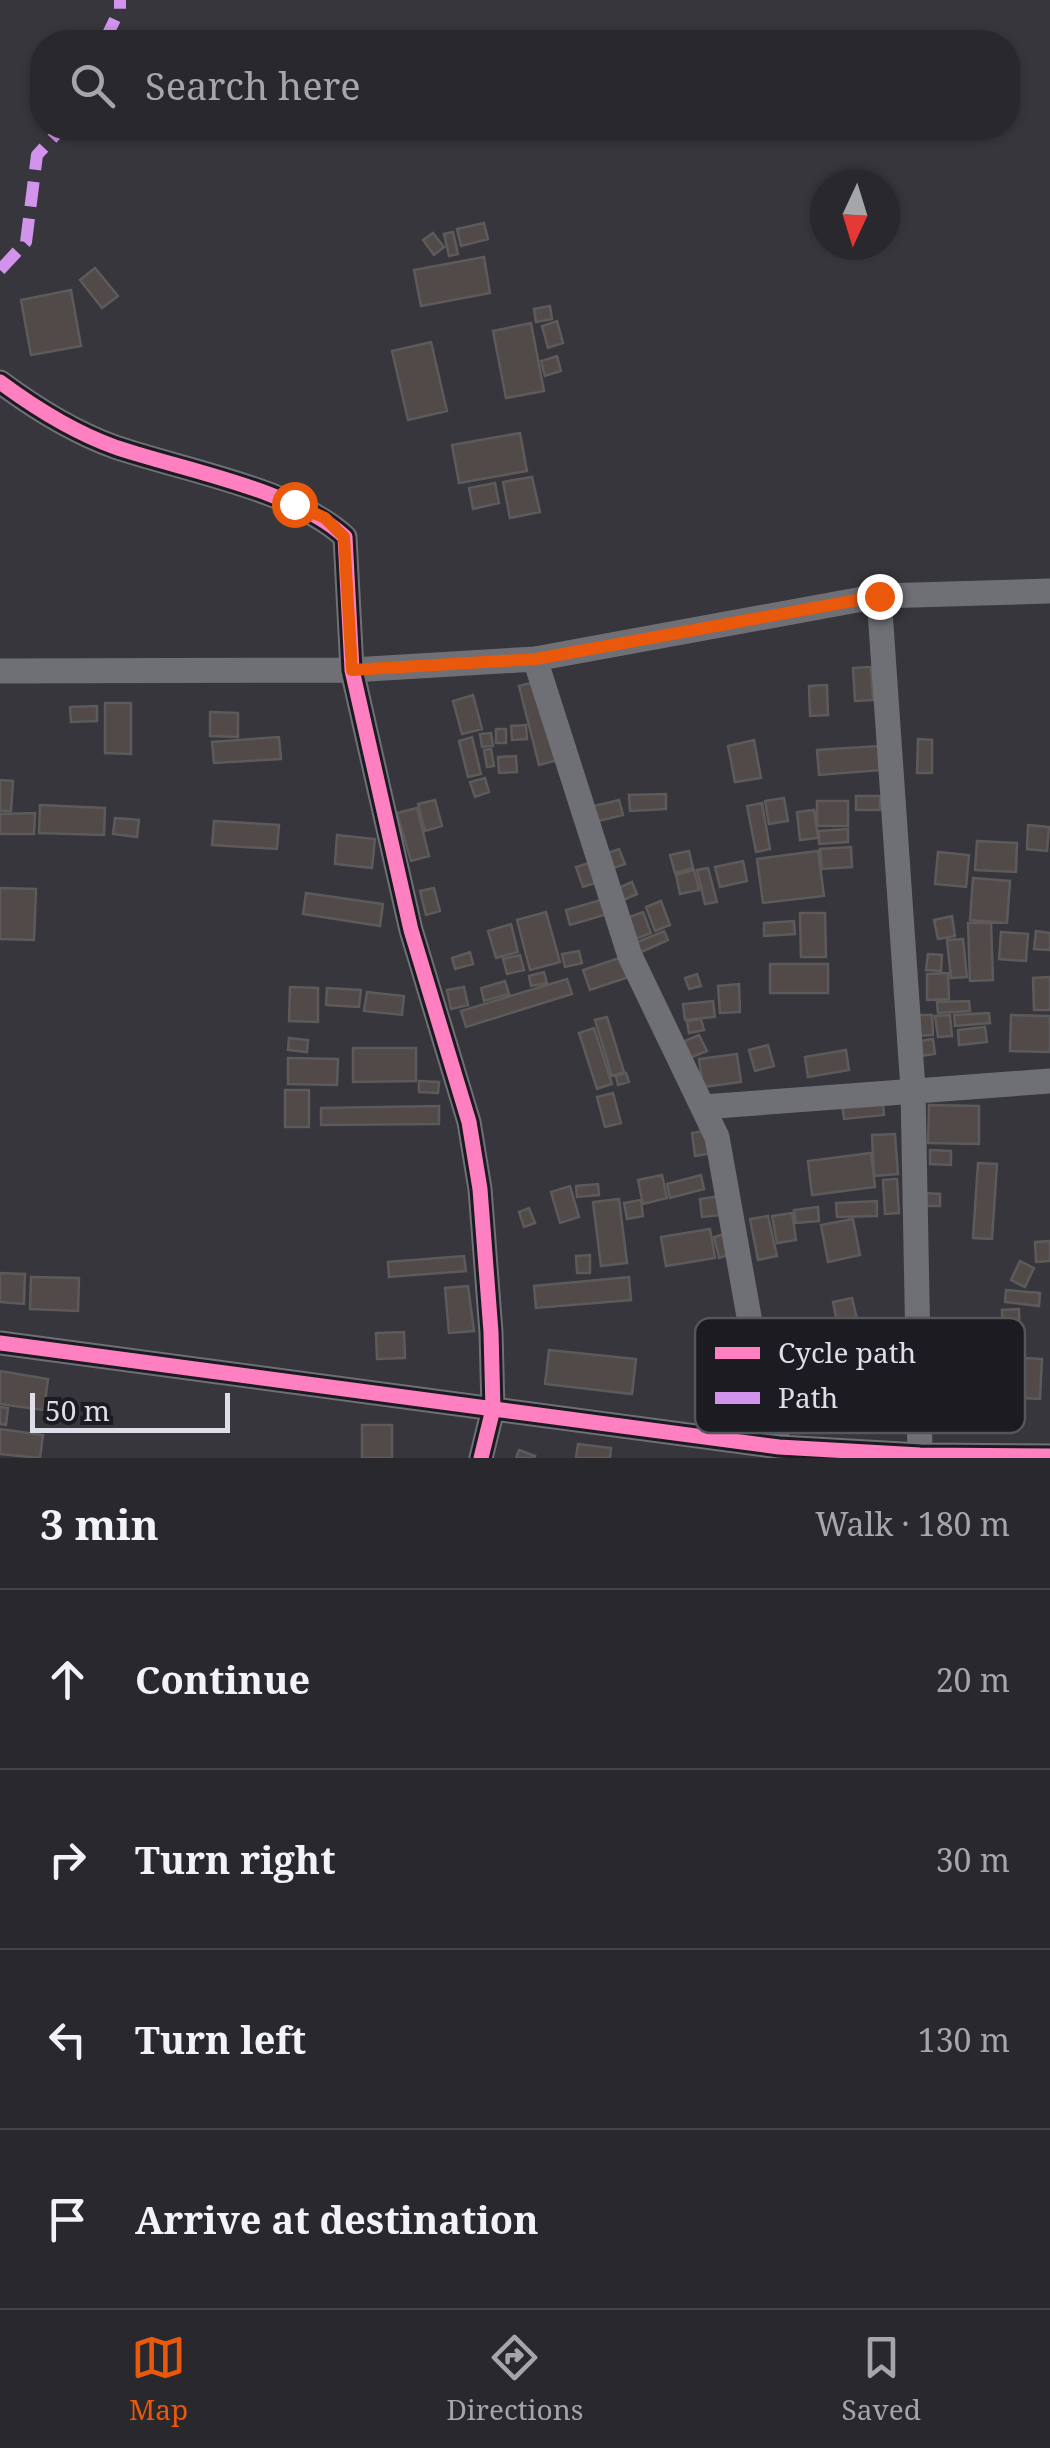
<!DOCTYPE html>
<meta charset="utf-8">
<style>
body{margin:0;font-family:"Noto Serif",serif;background:#303035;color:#f1f3f6}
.compass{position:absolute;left:810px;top:170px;width:90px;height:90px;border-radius:50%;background:#28282d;box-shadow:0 2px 8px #0004;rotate:184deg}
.scale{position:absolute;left:30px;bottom:25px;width:200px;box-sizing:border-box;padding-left:10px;border:5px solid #dddee7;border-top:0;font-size:28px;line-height:35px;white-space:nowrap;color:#dddee7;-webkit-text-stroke:8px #1b1b21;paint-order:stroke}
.stop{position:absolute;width:30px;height:30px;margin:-22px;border:8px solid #ea580c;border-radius:50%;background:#fff}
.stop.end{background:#ea580c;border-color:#fff;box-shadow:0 2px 10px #0008}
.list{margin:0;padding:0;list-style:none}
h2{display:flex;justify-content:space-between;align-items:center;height:130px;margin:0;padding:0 40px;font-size:42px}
h2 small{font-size:32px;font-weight:400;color:#a5a6aa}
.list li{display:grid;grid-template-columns:65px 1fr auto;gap:30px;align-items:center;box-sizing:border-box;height:180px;padding:0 40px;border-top:2px solid #444449}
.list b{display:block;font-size:38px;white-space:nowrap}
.list em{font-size:32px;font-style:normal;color:#a5a6aa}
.icon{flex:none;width:55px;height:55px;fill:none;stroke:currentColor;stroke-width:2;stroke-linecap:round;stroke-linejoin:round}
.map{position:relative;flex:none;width:1050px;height:1458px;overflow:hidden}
.search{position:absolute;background:#28282d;box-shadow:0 2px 8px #0004;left:30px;right:30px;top:30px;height:110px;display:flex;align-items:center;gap:25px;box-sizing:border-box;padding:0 35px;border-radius:40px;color:#a5a6aa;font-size:38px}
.sheet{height:850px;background:#28282d}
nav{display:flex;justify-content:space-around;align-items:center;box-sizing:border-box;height:140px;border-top:2px solid #444449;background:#28282d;font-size:28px;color:#a5a6aa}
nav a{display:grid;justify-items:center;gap:5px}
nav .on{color:#ea580c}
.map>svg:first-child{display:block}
.building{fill:#524a48;stroke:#5c5a5a;stroke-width:2.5}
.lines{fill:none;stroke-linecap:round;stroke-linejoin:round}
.minor{stroke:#6f7075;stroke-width:25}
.quiet{stroke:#d193ec;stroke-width:12;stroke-dasharray:25 12;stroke-linecap:butt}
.cycleway-casing{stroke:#1b1b21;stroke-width:21}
.cycleway{stroke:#ff80c0;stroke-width:15}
.route{stroke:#ea580c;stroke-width:12}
.key{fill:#1b1b21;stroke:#55565c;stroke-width:2.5}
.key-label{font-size:28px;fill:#dddee7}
</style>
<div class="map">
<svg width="1050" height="1458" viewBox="0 0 1050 1458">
<rect width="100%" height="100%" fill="#36363c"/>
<!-- building -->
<path class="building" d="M484,223L488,239L461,246L457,229Z
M453,232L458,254L449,256L444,234Z
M433,233L444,247L434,255L423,240Z
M484,257L490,293L421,306L414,270Z
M95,268L118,296L102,308L80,280Z
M71,290L81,346L31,355L21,300Z
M550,306L552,319L536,322L534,309Z
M557,321L563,343L548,348L542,326Z
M531,323L544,391L506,398L493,331Z
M431,342L447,411L408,420L392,351Z
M557,356L561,371L545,376L541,361Z
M520,433L527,471L459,483L452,445Z
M532,477L540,512L510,518L503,482Z
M495,483L499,503L473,509L469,488Z
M871,667L873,700L855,701L853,668Z
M538,681L558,760L539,765L519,686Z
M827,685L828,715L810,716L809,686Z
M473,695L482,729L462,734L453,701Z
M105,703H131V754L105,753Z
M97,706V721L71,722L70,707Z
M210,712L238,713V737L210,736Z
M526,725L527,739L512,740L511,726Z
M496,729H506V743H496Z
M491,733L493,746L482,747L480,734Z
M279,737L281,759L214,763L212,742Z
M472,737L481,774L468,777L459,741Z
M918,739L932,740V773H917Z
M754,740L761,778L735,782L728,746Z
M879,746L880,770L819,775L817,750Z
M491,749L494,766L487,767L484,750Z
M516,756L517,772L499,773L498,757Z
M485,778L489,792L475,797L470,782Z
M0,780L13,781L11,811H0Z
M666,794V809L630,811L629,795Z
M856,796H880V810H856Z
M784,798L788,821L769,824L765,801Z
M435,800L442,826L425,831L418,804Z
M619,800L623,815L594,822L590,807Z
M817,801H848V826H817Z
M762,803L770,849L756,852L747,806Z
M40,805L105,808L104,835L39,833Z
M417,808L429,856L411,861L397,813Z
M814,810L818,838L800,840L797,812Z
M35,813L34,834H0V814Z
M115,818L139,820L137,837L113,834Z
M214,821L279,825L277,849L212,845Z
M1028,825L1049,827L1047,851L1027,849Z
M848,829V842L819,844V831Z
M337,835L375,839L372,868L335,864Z
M977,841L1017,843L1016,872L975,870Z
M851,847L852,867L822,869L820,849Z
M619,849L625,864L608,870L602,855Z
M689,851L693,868L675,873L670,855Z
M818,851L824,896L763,903L757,859Z
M938,852L969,855L966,887L935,884Z
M743,861L747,881L720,887L715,867Z
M592,862L598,882L583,887L576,867Z
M708,868L717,902L705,904L697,870Z
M694,870L699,890L680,894L676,875Z
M973,878L1010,881L1007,923L970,920Z
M632,882L637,894L621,901L616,889Z
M0,888L36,889L34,940L0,939Z
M434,888L440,911L426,915L420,891Z
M306,893L383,904L380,926L303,914Z
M604,899L608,914L570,925L566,910Z
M661,901L670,925L655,931L646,907Z
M546,912L560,962L530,970L517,920Z
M643,912L651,933L633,940L624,919Z
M800,913H825L826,957H801Z
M952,916L955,936L938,939L934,920Z
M794,921L795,934L764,936V923Z
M968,923H991L993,980L970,981Z
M511,924L518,952L496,958L488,931Z
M664,931L668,940L639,953L635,943Z
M1036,931L1050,933V950L1034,949Z
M1001,932L1028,934L1026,961L999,959Z
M963,939L967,977L951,978L947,940Z
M579,951L582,963L565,967L562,954Z
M470,952L473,964L455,969L452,958Z
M928,954L942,955L941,971L926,970Z
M520,955L524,970L507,974L503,959Z
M625,956L632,976L590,990L583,970Z
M770,964H828V993H770Z
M544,972L547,983L531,986L529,976Z
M948,973L949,999L927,1000V974Z
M697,974L701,986L689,989L685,978Z
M1050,977V1010H1034L1033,978Z
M567,979L572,994L466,1027L461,1011Z
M505,981L509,994L484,1001L481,988Z
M739,984L740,1012L720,1013L718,986Z
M290,987L318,988V1022L289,1021Z
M464,987L468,1005L451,1009L447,990Z
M327,988L361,990L359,1007L326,1005Z
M367,992L404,996L402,1015L364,1011Z
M713,1001L715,1017L685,1020L683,1004Z
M969,1001L970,1011L938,1013L937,1002Z
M989,1013L990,1023L955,1026L954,1015Z
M913,1015H932L933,1035L914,1036Z
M950,1015L952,1036L938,1037L935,1016Z
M1011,1015L1050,1016V1052L1010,1051Z
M607,1017L624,1072L612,1076L595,1020Z
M701,1019L704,1030L689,1033L687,1021Z
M985,1027L987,1042L959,1045L958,1030Z
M594,1028L612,1084L597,1089L579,1033Z
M699,1035L707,1051L687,1059L680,1043Z
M289,1038L308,1040L307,1052L288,1050Z
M933,1039L935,1054L920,1056L918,1041Z
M768,1045L774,1066L755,1071L749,1050Z
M353,1048H416V1081L353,1082Z
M846,1050L849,1070L808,1077L805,1057Z
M737,1054L741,1082L703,1087L699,1059Z
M288,1058L338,1059L337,1085L288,1084Z
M626,1073L629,1082L618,1085L616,1076Z
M419,1081L439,1082L438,1093L419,1092Z
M285,1090H309V1127H285Z
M613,1093L621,1123L605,1127L597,1097Z
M882,1093L884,1115L844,1119L841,1097Z
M929,1105L979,1106V1144L928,1143Z
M439,1106V1124L321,1125V1108Z
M710,1130L713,1153L695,1156L692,1133Z
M895,1134L898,1174L874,1176L872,1135Z
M930,1150L951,1151V1165L930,1164Z
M871,1153L875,1187L812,1195L808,1161Z
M978,1163L997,1164L992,1239L973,1238Z
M662,1175L667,1198L643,1204L638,1180Z
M701,1175L704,1189L670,1198L667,1184Z
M897,1179L899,1213L885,1214L883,1180Z
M598,1184L599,1195L577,1197L576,1186Z
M570,1186L579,1217L560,1223L551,1192Z
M926,1193L940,1194V1206H926Z
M720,1196L722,1215L702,1217L700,1199Z
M619,1199L627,1263L601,1266L593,1202Z
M641,1200L643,1216L627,1219L624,1203Z
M877,1201V1216L837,1217L836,1203Z
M818,1207L819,1221L796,1223L794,1210Z
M529,1208L535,1223L524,1227L519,1212Z
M792,1213L796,1240L777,1243L772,1216Z
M768,1216L777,1256L758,1260L750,1219Z
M853,1219L860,1255L828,1262L821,1225Z
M710,1229L715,1258L666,1266L661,1237Z
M727,1233L732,1254L719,1258L714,1237Z
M1050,1241V1261L1036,1262L1035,1242Z
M590,1255V1273H577L576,1256Z
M464,1256L466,1271L389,1277L388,1262Z
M1020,1261L1034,1268L1025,1287L1011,1280Z
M0,1273L25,1274L24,1304L0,1302Z
M31,1277L79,1278L78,1311L30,1309Z
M629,1277L631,1300L536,1308L534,1286Z
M468,1286L474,1331L449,1333L445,1288Z
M1006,1290L1040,1293L1039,1306L1005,1302Z
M852,1298L858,1323L838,1327L833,1302Z
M1019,1309L1020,1349H1003L1002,1310Z
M404,1332L405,1358L377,1359L376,1333Z
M549,1350L636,1359L632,1394L545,1384Z
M1024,1358L1042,1359L1040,1399L1022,1398Z
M0,1371L48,1379L44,1410L0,1404Z
M0,1407L8,1408L6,1425L0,1424Z
M362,1425H392V1458H362Z
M0,1429L43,1435L40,1458L0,1454Z
M578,1444L611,1448L610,1458H576Z
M519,1450L535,1456L534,1458H516Z"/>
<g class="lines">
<!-- minor -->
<path class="minor" d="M0,382C35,408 73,432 115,447C182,470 294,489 345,537L352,670L411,930L469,1122L480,1189L491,1332L493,1409L481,1458
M535,659L630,956L717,1137L753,1339L779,1447
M0,671L352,670L535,659L879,596
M703,1107L1050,1081
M0,1343L779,1447L920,1455L1050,1456
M920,1455L913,1089L879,596L1050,591"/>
<!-- quiet -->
<path class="quiet" d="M104,42L120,9V0
M0,270L26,242L37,155L62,128"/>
<!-- cycleway casing -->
<g class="cycleway-casing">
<path id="cycleway" d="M0,382C35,408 73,432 115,447C182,470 294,489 345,537L352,670L411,930L469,1122L480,1189L491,1332L493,1409L481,1458
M0,1343L779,1447L920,1455L1050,1456"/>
</g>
<!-- cycleway -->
<use href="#cycleway" class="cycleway"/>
</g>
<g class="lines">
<!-- route -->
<path class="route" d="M294,504L325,518L344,537L352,670L536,659L879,596"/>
</g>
<!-- legend -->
<rect x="695" y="1318" width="330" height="115" rx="15" class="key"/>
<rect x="715" y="1347" width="45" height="12" fill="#ff80c0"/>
<rect x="715" y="1392" width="45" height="12" fill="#d193ec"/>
<g class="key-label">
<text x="778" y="1363">Cycle path</text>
<text x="778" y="1408">Path</text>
</g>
</svg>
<svg class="compass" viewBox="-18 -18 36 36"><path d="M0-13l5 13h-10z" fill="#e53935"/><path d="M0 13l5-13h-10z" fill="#a5a6aa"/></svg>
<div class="scale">50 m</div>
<div class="stop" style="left:294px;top:504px"></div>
<div class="stop end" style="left:879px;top:596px"></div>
<div class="search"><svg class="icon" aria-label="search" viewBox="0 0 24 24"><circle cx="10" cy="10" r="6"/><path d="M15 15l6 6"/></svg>Search here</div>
</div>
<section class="sheet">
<h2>3 min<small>Walk · 180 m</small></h2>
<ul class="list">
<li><svg class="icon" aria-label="ahead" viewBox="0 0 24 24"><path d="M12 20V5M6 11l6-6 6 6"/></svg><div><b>Continue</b></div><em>20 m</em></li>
<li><svg class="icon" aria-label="right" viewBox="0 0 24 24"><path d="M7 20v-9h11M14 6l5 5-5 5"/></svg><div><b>Turn right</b></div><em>30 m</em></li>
<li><svg class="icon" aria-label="left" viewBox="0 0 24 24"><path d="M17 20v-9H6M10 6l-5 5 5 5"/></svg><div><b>Turn left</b></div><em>130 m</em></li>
<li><svg class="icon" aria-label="arrive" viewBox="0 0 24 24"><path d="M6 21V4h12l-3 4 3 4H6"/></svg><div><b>Arrive at destination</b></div></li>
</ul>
</section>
<nav>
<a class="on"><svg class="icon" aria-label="map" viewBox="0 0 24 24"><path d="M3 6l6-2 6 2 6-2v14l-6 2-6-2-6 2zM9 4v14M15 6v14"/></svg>Map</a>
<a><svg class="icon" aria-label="directions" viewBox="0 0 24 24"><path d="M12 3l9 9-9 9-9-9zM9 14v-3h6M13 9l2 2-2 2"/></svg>Directions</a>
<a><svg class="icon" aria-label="saved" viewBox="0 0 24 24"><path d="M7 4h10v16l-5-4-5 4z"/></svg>Saved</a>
</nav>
